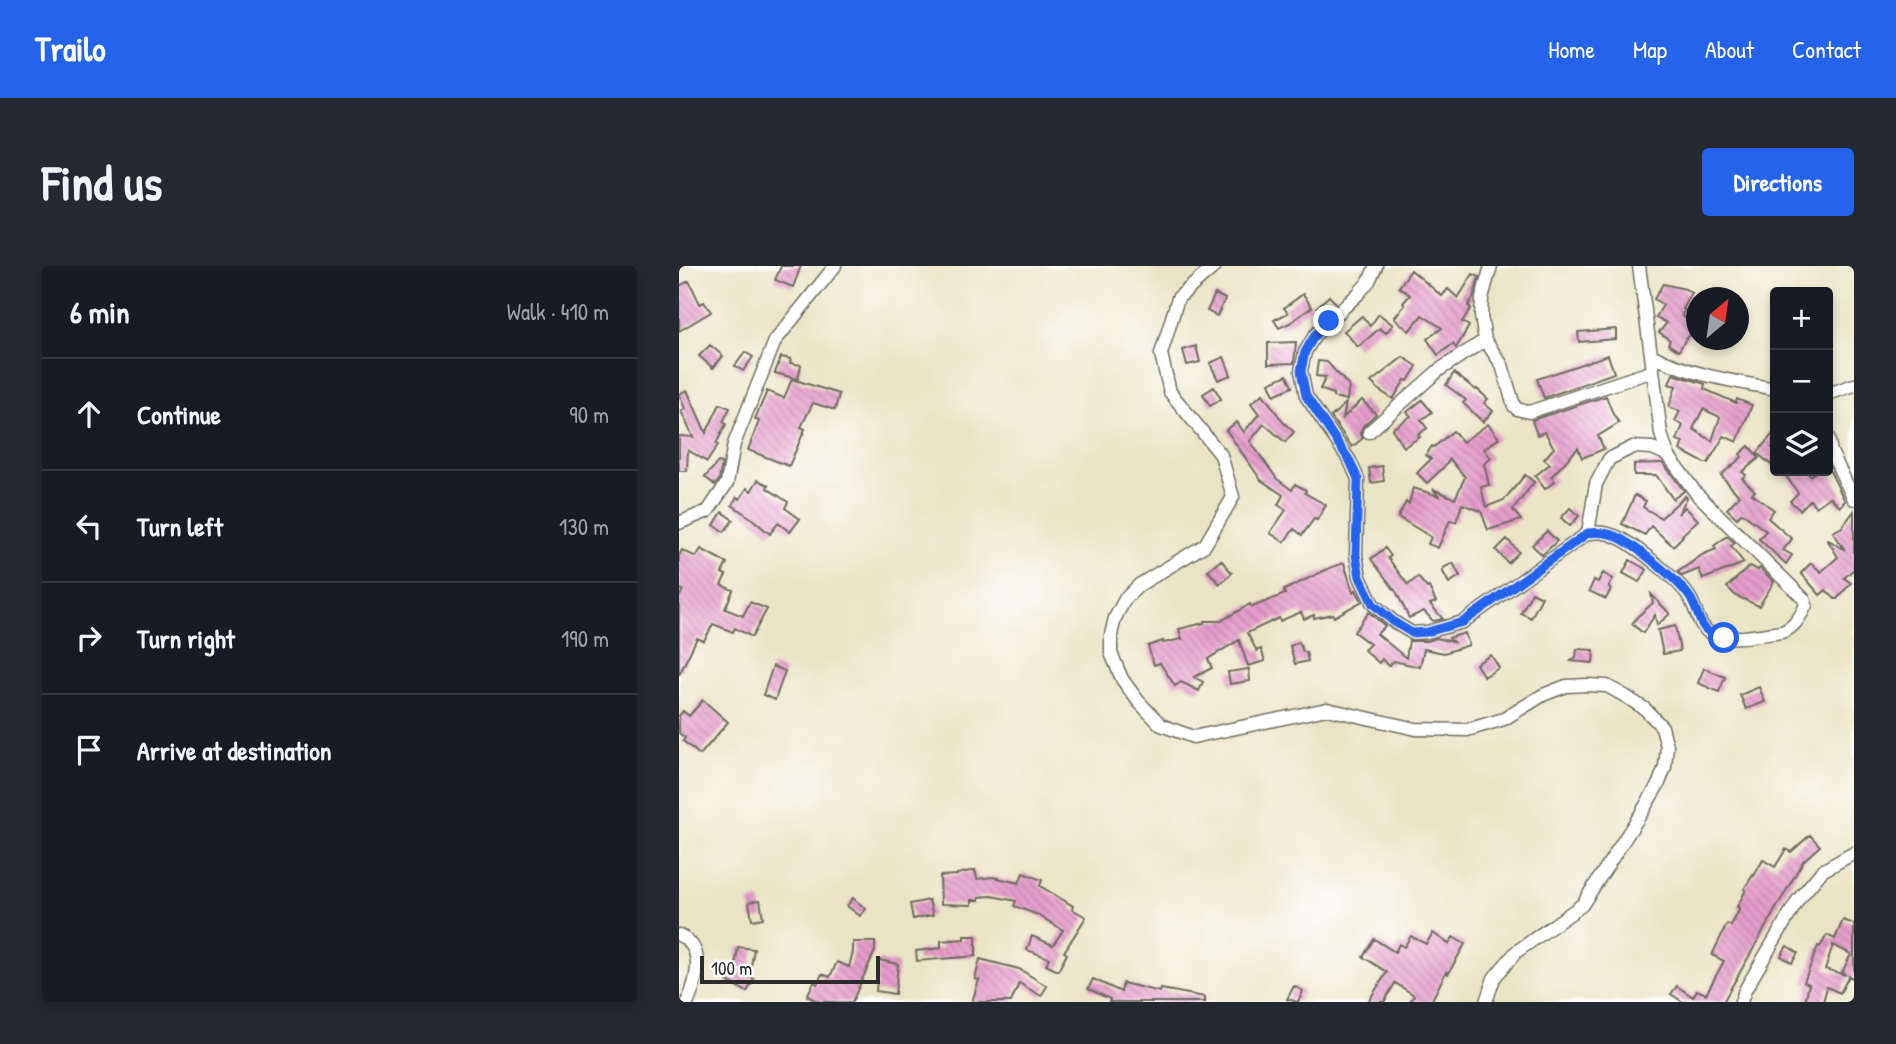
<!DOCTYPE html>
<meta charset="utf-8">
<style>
body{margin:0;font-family:"Patrick Hand",sans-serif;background:#242831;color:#f1f3f6}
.controls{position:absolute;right:21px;top:21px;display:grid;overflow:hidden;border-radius:7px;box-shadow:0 4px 10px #0003}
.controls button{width:63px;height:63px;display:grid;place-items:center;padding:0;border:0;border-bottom:2px solid #363941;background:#171b24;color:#f1f3f6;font:35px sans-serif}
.compass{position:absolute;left:1007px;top:21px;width:63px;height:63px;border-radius:50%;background:#171b24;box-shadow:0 4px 10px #0003;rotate:29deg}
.scale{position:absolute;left:21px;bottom:18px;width:180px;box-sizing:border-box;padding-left:7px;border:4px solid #2b2b2b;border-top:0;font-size:19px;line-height:24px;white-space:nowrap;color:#2b2b2b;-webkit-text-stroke:5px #fff;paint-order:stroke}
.stop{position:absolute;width:21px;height:21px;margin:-16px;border:5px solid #2563eb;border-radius:50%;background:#fff}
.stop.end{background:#2563eb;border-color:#fff;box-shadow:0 2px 7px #0008}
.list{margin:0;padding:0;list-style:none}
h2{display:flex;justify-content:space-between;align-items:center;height:91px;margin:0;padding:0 28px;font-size:30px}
h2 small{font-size:23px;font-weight:400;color:#9ea1a6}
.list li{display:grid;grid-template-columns:46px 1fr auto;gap:21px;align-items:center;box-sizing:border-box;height:112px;padding:0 28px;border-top:2px solid #363941}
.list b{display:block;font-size:26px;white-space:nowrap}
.list em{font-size:23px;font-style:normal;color:#9ea1a6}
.icon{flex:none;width:38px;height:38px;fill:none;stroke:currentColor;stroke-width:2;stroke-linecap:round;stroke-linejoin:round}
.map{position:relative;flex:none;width:1175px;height:736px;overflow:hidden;border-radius:7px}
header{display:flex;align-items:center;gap:42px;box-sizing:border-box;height:98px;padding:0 35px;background:#2563eb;color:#fff}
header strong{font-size:33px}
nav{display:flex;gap:38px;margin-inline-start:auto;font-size:24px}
.intro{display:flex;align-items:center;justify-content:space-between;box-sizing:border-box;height:168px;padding:0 42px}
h1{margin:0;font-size:49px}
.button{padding:18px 32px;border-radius:7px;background:#2563eb;color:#fff;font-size:24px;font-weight:700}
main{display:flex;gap:42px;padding:0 42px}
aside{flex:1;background:#171b24;border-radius:7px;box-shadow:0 4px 10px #0003}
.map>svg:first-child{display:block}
.building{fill:url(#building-back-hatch);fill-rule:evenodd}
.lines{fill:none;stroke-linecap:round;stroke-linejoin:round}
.minor-casing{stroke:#6e6c61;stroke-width:15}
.minor{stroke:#fff;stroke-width:12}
.route{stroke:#2563eb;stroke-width:9}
</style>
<header>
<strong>Trailo</strong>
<nav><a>Home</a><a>Map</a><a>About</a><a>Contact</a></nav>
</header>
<div class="intro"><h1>Find us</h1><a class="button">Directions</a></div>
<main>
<aside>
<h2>6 min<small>Walk · 410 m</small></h2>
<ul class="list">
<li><svg class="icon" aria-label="ahead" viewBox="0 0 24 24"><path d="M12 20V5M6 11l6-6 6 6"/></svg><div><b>Continue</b></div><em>90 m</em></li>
<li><svg class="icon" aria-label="left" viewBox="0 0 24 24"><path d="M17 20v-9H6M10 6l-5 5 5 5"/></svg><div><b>Turn left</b></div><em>130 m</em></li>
<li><svg class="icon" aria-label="right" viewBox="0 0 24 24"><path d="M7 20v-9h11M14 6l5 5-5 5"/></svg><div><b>Turn right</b></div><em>190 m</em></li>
<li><svg class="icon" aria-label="arrive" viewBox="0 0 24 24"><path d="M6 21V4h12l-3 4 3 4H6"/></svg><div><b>Arrive at destination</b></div></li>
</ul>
</aside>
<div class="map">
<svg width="1175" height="736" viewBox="0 0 1175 736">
<defs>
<pattern id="building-back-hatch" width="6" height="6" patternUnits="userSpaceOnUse" patternTransform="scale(1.75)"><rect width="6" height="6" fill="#e69dca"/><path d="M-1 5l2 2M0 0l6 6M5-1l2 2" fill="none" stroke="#bb80a4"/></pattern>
</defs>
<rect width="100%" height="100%" fill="#fff"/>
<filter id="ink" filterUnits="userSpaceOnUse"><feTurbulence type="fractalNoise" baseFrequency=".0143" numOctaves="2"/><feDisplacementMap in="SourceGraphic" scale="14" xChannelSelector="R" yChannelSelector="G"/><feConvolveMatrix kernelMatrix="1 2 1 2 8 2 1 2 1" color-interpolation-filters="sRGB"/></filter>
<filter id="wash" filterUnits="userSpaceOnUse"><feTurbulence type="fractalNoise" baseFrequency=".00686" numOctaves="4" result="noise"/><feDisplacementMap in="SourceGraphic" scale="28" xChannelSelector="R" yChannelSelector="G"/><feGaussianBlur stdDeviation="1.57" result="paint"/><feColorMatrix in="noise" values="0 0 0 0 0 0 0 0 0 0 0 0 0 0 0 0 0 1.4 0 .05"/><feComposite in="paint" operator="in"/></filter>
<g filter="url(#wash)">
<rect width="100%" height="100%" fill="#eae4c6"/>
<g id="blocks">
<!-- building -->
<path class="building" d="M102,0H122L114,21L96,14Z
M732,4L763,30L769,23L779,32L794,8L800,11L794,32L789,40L792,42L783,56L790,60L777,82L774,78L759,89L748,73L763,62L743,49L730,65L715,52L726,39L724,37L731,29L720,21Z
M10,15L21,38L25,36L32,46L0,65V20Z
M984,18L1006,23L1013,27L1004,43L1006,44L1003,49L1017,63L1006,74L1000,85L989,78L991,74L980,66L988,57L977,51L984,39L975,33Z
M536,28L546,33L538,50L528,45Z
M624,28L633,41L611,57L600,62L595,54L609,47L605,42Z
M650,30L657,37L645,48L638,41Z
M700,48L714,59L707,67L701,62L679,81L665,65L683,50L691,60Z
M937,63V73L900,76L899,66Z
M617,76L615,97L589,98V77Z
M31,79L44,90L34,102L20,90Z
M517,80L521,96L508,99L504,84Z
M66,86L74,91L64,105L56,100Z
M929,89L935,107L865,132L858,113Z
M102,91L112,93L111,97L122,99L119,113L96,107Z
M545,91L552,109L539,114L531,97Z
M724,91L738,100L729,115L726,114L714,133L700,124L692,116Z
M639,95L648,96L670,120L668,134L654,131V128L641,123L647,111L637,110Z
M775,107L797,124L798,123L809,133L805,137L814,145L804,156L784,137L787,134L767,119Z
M994,108L1026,118L1025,123L1057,137L1058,133L1073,139L1058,176L1045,170L1029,197H1025L1001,184L1004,176L998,174L1004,159L996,155L1001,145L990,141L997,120L990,118ZM1024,143L1041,151L1033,175L1014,163Z
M608,109L613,121L595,129L590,117Z
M113,113L160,128L156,144L134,137L122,161L126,163L110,200L69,184L80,155L76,153L88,125L105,132Z
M535,121L542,133L531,140L524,128Z
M8,124L27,167L41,138L51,142L44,156L47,158L37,178L39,179L28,196L9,184L8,205H0V170L14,171L2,145L6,143L0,128Z
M584,128L604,156L615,166L606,176L585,158L571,175L598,213L613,224L616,218L627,224L626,227L647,239L638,254L635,253L623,269L615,263L605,276L591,267L607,244L599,239L604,229L582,214L547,164L558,156L565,166L580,148L572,137Z
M927,130L934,148L940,157L919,170L925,183L903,192L899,182L872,211L876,215L866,223L856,210L871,198L865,193L875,182L866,166L858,169L853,154Z
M683,134L697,148L684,160L681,167L684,172L673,181L652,151L667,137L664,152Z
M743,134L753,146L742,154L748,162L739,169L741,171L725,181L713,163L732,150L728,146Z
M809,158L820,172L805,183L812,192L805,198L810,219L802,221L807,241L825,234L846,209L855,216L834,244L842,254L809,264L802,245L783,238L777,256L771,254L759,282L749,278L752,271L719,251L727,236L730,238L734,222L760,230L754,223L776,233L786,211L771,193L764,202L748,217L738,207L752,193L747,189L753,180L755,181L774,165L784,176Z
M1096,165V177L1093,182L1096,184V202L1078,187Z
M1070,180L1080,192L1063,206L1067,209L1063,212L1076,225L1073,228L1095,244L1089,252L1113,273L1104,284L1113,289L1107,298L1080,273L1087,265L1063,247L1058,252L1048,243L1060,230L1042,209L1063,191L1061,188Z
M39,196L43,197L40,214L36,219L26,211Z
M981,197H984L1005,225L994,233L977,209H955V198Z
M703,200L705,215L692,217L690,202Z
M1115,205H1127L1131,210L1138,205H1151L1166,235L1161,241L1151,231L1137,241L1131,234L1121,244L1111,235L1119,227L1107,210Z
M79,214L89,219L88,222L109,236L106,242L121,253L111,266L99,257L91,268L72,252L53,239L58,231L61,233L68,222L72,225Z
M956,229L967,235L964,241L982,252L1006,230L1008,232L999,248L1006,241L1019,254L1003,269L1004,270L994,280L972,260L966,269L943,258Z
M891,242L900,250L891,260L882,252Z
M1175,245V303L1165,312L1172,317L1158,333H1156L1147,324L1141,329L1122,307L1132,297L1142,306L1159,291L1148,273L1166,284L1154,266L1163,261Z
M43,246L54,254L45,266L35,259Z
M868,265L878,275L863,289L853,279Z
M1048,270L1056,277L1052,280L1065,297L1024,313L1020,303L1003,310L999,306L1023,289L1037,283L1035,280Z
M828,273L840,286L829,297L817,284Z
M706,282L712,290L709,292L729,319L739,311L748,322L750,321L757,336L751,338L764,353L754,355L745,345L730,352L718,327L692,293Z
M22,283L48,297L43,307L47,309L42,319L54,324L46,343L64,350L71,336L88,343L73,371L56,362L54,366L34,358L25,375L18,372L0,409V332L4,324L0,322V290L3,284L17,291Z
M542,294L553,307L541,318L529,305Z
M951,294L968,304L960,316L944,307Z
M665,297L674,326L677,324L683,335L655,351L654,348L635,352V349L625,353L622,346L601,355L600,352L568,367L578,385L582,383L586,395L569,400L560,374L529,393L533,402L515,411L524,416L520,425L502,416L496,420L481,397L475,399L469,380L484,375V377L503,373L500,363L525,357V355H542L571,338L573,341L606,328L605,324L653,301Z
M774,297L781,310L770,317L764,306V302Z
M1071,300L1079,304L1081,302L1095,316L1080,340L1057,330L1048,321Z
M924,307L934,313L930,321L932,323L927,333L910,325L915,314L919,316Z
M853,326L863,331L852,352L842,347Z
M972,328L991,348L978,359L976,349L964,367L953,358L958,351L974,337Z
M690,346L706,360L698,368L727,392L730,375H749L757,372L774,376L770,372L786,367L790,379L765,387L745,383L741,401L715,395L709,400L703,393L700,397L685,384L691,378L675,366Z
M996,360L1001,385L984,388L979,364Z
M620,376L624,386H627L629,395L616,398L611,380Z
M898,383L915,384L914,397L892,395L897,391Z
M812,389L820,402L805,411L797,398Z
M94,400L106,405L96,434L84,429Z
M1025,402L1046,411L1040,426L1019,417Z
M570,403L571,415L551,418L549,406Z
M1080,421L1086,436L1067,443L1061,429Z
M24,434L49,456L21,489L4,475L6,472L0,467V450L4,445L10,450Z
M1131,569L1141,580L1124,595L1044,736H1004L992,728L998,720L1014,731L1018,724L1027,728L1045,695L1033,689L1048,658L1052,660L1061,642L1058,641L1067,624L1065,623L1074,609L1075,610L1084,594L1096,601L1107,583L1112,586Z
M296,604L298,613L314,611L340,617L344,607L363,614L361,620L394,640L393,643L407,651L385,686L388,688L379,705L367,699L370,692L348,684L353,670L374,679L384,664L359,649L335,640L337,635L313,630L300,631V634H293V639L262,638L261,610L278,609V608Z
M174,632L187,643L181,650L168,640Z
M81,634L84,652L73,654L70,636Z
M250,634L254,649L234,653L231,638Z
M1164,654L1175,658V713L1170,710L1161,727L1148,721L1144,736H1126L1130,718L1125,716L1139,680L1141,681L1148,669L1156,673ZM1154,679L1172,688L1163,707L1167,709L1146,703Z
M754,667L770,678L774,671L786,678L769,708L767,706L752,736H731L735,729L716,717L705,736H689L708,706L684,691L695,673L716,686L720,678L725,681L732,670L747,678Z
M285,670H297V690L238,695L237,685L262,682V675L285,673Z
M174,676H196V685L173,736H140L128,730L135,716L138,718L143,708L151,711L158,696L170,701L174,686Z
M1108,680L1119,687L1113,697L1102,690Z
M59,681L75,683L70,711L75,713L68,726L48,715L56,701Z
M301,693L340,703L368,720L362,730L340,717L332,736H293L300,714L296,713Z
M200,694L219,698L216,728L197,725Z
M414,713L442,726L444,717L481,726L482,723L526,731V736H430L431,733L409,723Z
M615,720L624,725L619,736L608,733Z"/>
</g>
</g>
<g filter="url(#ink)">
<use href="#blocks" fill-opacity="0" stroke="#6e6c61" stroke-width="2"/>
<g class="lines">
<!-- minor casing -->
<g class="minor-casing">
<path id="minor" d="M536,0L499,32L482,88L491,126L542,189L554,231L526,279L460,319L446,333L436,352L432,369V387L443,413L459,435L482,459L514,471L648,443L737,463L788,464L825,453L864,429L887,420L908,419L928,420L946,430L966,443L983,461L988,480L986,501L980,517L963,546L903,639L837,686L815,712L807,736
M697,0L690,15L679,28L636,69L626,86L622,105L627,130L671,195L679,213L677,289L681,311L694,338L715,356L733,367L748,366L784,356L909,267C919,266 926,266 936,270C955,278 1000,314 1011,332C1018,344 1019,362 1033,368C1050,376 1084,368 1103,366C1115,362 1121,351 1127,339L1125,333L1017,227L989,189L982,168L972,89
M812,0L803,32L802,50L806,74L823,99L835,140L838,143L850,146L974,105
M960,0L972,89C1011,109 1054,115 1096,123
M1149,128L1175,119
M690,166L760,104L806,74
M1149,171L1152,186L1175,233
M0,257L29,245L48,217L55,178L96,75L156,0
M909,267L917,218L930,193L954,181L973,182L989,189
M0,669C27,681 18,714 9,736
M1062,736L1066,724L1119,634L1143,605L1175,587"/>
</g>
<!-- minor -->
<use href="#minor" class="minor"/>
</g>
</g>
<g class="lines" filter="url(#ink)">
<!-- route -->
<path class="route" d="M650,55L636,69L626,86L622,105L627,130L671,195L679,213L677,289L681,311L694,338L715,356L733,367L748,366L784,356L909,267C919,266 927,266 936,270C955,278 1001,315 1012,333C1024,355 1017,364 1045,372"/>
</g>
</svg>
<div class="controls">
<button>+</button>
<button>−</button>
<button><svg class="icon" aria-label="layers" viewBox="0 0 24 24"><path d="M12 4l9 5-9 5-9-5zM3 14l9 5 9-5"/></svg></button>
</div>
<svg class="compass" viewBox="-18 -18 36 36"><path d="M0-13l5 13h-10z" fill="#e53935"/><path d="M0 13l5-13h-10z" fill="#9ea1a6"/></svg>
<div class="scale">100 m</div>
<div class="stop" style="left:1045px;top:372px"></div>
<div class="stop end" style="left:650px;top:55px"></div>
</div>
</main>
